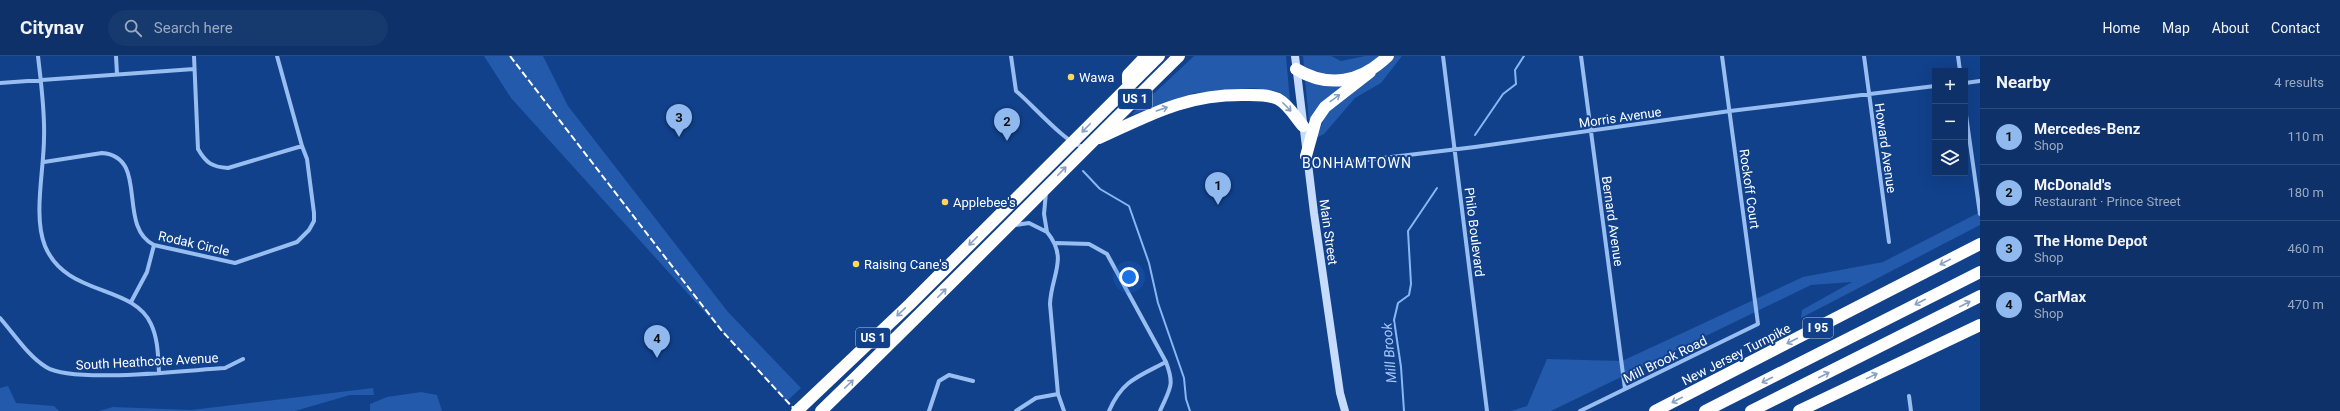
<!DOCTYPE html>
<meta charset="utf-8">
<style>
body{margin:0;font-family:Roboto,sans-serif;background:#16396e;color:#f1f3f6}
.controls{position:absolute;right:12px;top:12px;display:grid;overflow:hidden;border-radius:0px;box-shadow:0 4px 16px #0002}
.controls button{width:36px;height:36px;display:grid;place-items:center;padding:0;border:0;border-bottom:1px solid #2d4c7c;background:#0d3168;color:#f1f3f6;font:20px sans-serif}
.you{position:absolute;left:1129px;top:221px;width:14px;height:14px;margin:-10px;border:3px solid #fff;border-radius:50%;background:#1a73e8;box-shadow:0 0 0 6px #1a73e833}
.badge{display:grid;place-items:center;width:26px;height:26px;border-radius:50%;background:#90b9f0;color:#111;font-size:13px;font-weight:700}
.pin{position:absolute;translate:-50% -33px;filter:drop-shadow(0 1px 2px #0008)}
.pin::after{content:'';position:absolute;top:21px;width:14px;height:12px;background:inherit;clip-path:polygon(0 0,100% 0,50% 100%)}
.list{margin:0;padding:0;list-style:none}
h2{display:flex;justify-content:space-between;align-items:center;height:52px;margin:0;padding:0 16px;font-size:17px}
h2 small{font-size:13px;font-weight:400;color:#9aa9c0}
.list li{display:grid;grid-template-columns:26px 1fr auto;gap:12px;align-items:center;box-sizing:border-box;height:56px;padding:0 16px;border-top:1px solid #2d4c7c}
.list b{display:block;font-size:15px;white-space:nowrap}
.list p{margin:0;font-size:13px;white-space:nowrap;color:#9aa9c0}
.list em{font-size:13px;font-style:normal;color:#9aa9c0}
.icon{flex:none;width:22px;height:22px;fill:none;stroke:currentColor;stroke-width:2;stroke-linecap:round;stroke-linejoin:round}
.map{position:relative;flex:none;width:1980px;height:355px;overflow:hidden}
header{display:flex;align-items:center;gap:24px;box-sizing:border-box;height:56px;padding:0 20px;background:#0d3168;border-bottom:1px solid #2d4c7c}
header strong{font-size:19px}
nav{display:flex;gap:22px;margin-inline-start:auto;font-size:14px}
.search{width:280px;height:36px;background:#16396e;display:flex;align-items:center;gap:10px;box-sizing:border-box;padding:0 14px;border-radius:22px;color:#9aa9c0;font-size:15px}
main{display:flex}
aside{flex:1;background:#0d3168}
.map>svg:first-child{display:block}
.green{fill:#235aab}
.lines{fill:none;stroke-linecap:round;stroke-linejoin:round}
.stream{stroke:#89b7f5;stroke-width:2}
.street{stroke:#98bdf1;stroke-width:4}
.secondary{stroke:#c7dbfc;stroke-width:8}
.highway{stroke:#fff;stroke-width:12}
.rail{stroke:#fff;stroke-width:2;stroke-dasharray:7 3;stroke-linecap:butt}
.oneway{stroke:#88a0c5}
.poi-dot{fill:#ffd658;stroke:#11418b;stroke-width:1.5}
.labels{text-anchor:middle;stroke-width:4;stroke-linejoin:round;paint-order:stroke}
.shield{fill:#11418b;stroke:#b8c6dc;stroke-width:1}
.shield-label{font-size:12px;font-weight:bold;fill:#fff}
.poi-label{font-size:13px;fill:#fff;stroke:#11418b;text-anchor:start}
.street-label{font-size:13px;fill:#fff;stroke:#11418b}
.neighbourhood-label{font-size:14px;letter-spacing:1px;fill:#fff;stroke:#11418b}
.water-label{font-size:14px;font-style:italic;fill:#a4c7f9;stroke:#11418b}
</style>
<header>
<strong>Citynav</strong>
<div class="search"><svg class="icon" aria-label="search" viewBox="0 0 24 24"><circle cx="10" cy="10" r="6"/><path d="M15 15l6 6"/></svg>Search here</div>
<nav><a>Home</a><a>Map</a><a>About</a><a>Contact</a></nav>
</header>
<main>
<div class="map">
<svg width="1980" height="355" viewBox="0 0 1980 355">
<rect width="100%" height="100%" fill="#11418b"/>
<!-- green -->
<path class="green" d="M484,0H543L568,50L728,256L801,332L786,346L511,42Z
M1194,0H1286L1290,46L1276,35L1253,32L1194,37L1131,59Z
M1303,0H1331L1341,5L1365,0H1379C1367,16 1338,24 1318,19C1313,18 1308,14 1304,12Z
M1395,0H1402L1381,27L1355,42L1324,78L1316,82L1327,56Z
M1305,23L1354,24L1327,43L1309,65Z
M1980,156V169L1801,262L1802,254L1852,226L1811,229L1551,355H1511L1527,350L1547,303L1622,305L1803,221L1883,206Z
M8,330L16,347L54,350L59,355H0V332Z
M373,332L374,339H350L295,355H99L113,351L191,354Z
M421,336L437,339L442,355H370V348L387,341Z"/>
<g class="lines">
<!-- stream -->
<path class="stream" d="M1475,79L1503,38L1516,28L1515,14L1524,0
M1083,115L1100,133L1129,150L1149,207L1158,247L1184,322L1186,343L1190,355
M1404,355L1401,311L1394,264L1398,247L1409,239L1411,228L1408,175L1437,132"/>
<!-- street -->
<path class="street" d="M38,0C41,27 45,55 44,82C44,114 33,160 45,190C66,241 133,228 151,268C158,283 158,299 159,316
M116,0L117,18
M194,0L198,93C206,107 212,111 228,112L302,90
M1011,0L1016,35C1030,46 1069,91 1083,90
M1443,0L1487,355
M1581,0L1625,333
M1864,0L1889,186
M1958,0L1960,15
M0,27L194,13
M1965,27L1980,25
M1965,52L1980,158
M44,106L102,97C150,101 116,170 154,189L235,207L297,186L309,174L314,165V157L307,103L302,90L277,0
M1308,111L1475,91L1730,55L1935,30
M1015,169L1029,167L1047,176L1044,158L1046,136
M1047,176C1069,203 1051,219 1050,248L1058,338L1064,355
M1056,187L1089,188L1107,198L1166,306C1175,330 1170,332 1160,355
M131,246L147,216L154,189
M0,262C14,278 28,300 46,311C73,328 188,314 225,312L243,303
M1909,340L1911,355
M929,355L939,325L949,319L973,325
M1016,355L1036,342L1058,338
M1109,355C1122,325 1137,321 1166,306
M1580,355L1758,268L1722,0"/>
<!-- secondary -->
<path class="secondary" d="M1295,0L1314,157L1340,337L1345,355"/>
<!-- highway -->
<path class="highway" d="M1296,13C1329,33 1361,26 1388,0
M1128,26V19L1146,0
M1099,82C1150,59 1183,39 1242,39C1253,39 1267,38 1278,43C1289,49 1295,61 1303,70
M1306,100L1316,64L1325,51L1370,16
M797,355L910,248L1159,0
M821,355C942,238 1059,118 1179,0
M1655,355L1980,188
M1705,355L1980,216
M1751,355L1980,240
M1799,355L1980,269"/>
<!-- rail -->
<path class="rail" d="M510,0L722,275L796,355"/>
</g>
<!-- one-way arrows -->
<defs><path id="oneway-shaft" d="M-6 0H5M1.5-3L5.5 0L1.5 3" fill="none" stroke-width="1.6" stroke-linecap="round" stroke-linejoin="round"/></defs>
<g class="oneway">
<use href="#oneway-shaft" transform="translate(1335 42) rotate(-36)"/>
<use href="#oneway-shaft" transform="translate(1287 51) rotate(46)"/>
<use href="#oneway-shaft" transform="translate(1162 53) rotate(-19)"/>
<use href="#oneway-shaft" transform="translate(1086 72) rotate(134)"/>
<use href="#oneway-shaft" transform="translate(1062 115) rotate(-46)"/>
<use href="#oneway-shaft" transform="translate(973 185) rotate(135)"/>
<use href="#oneway-shaft" transform="translate(1945 206) rotate(153)"/>
<use href="#oneway-shaft" transform="translate(942 237) rotate(-46)"/>
<use href="#oneway-shaft" transform="translate(1920 246) rotate(153)"/>
<use href="#oneway-shaft" transform="translate(1965 248) rotate(-27)"/>
<use href="#oneway-shaft" transform="translate(901 256) rotate(136)"/>
<use href="#oneway-shaft" transform="translate(1792 285) rotate(153)"/>
<use href="#oneway-shaft" transform="translate(1824 319) rotate(-27)"/>
<use href="#oneway-shaft" transform="translate(1872 320) rotate(-26)"/>
<use href="#oneway-shaft" transform="translate(1767 324) rotate(153)"/>
<use href="#oneway-shaft" transform="translate(849 328) rotate(-44)"/>
<use href="#oneway-shaft" transform="translate(1677 344) rotate(153)"/>
</g>
<!-- markers -->
<g class="poi-dot">
<circle cx="1071" cy="21" r="4"/>
<circle cx="945" cy="146" r="4"/>
<circle cx="856" cy="208" r="4"/>
</g>
<g class="labels">
<!-- shield labels -->
<g class="shield">
<rect x="1118" y="33" width="34" height="20" rx="3"/>
<rect x="1803" y="262" width="30" height="20" rx="3"/>
<rect x="856" y="272" width="34" height="20" rx="3"/>
</g>
<g class="shield-label">
<text x="1135" y="47">US 1</text>
<text x="1818" y="276">I 95</text>
<text x="873" y="286">US 1</text>
</g>
<!-- poi labels -->
<g class="poi-label">
<text x="1079" y="26">Wawa</text>
<text x="953" y="151">Applebee's</text>
<text x="864" y="213">Raising Cane's</text>
</g>
<!-- street labels -->
<g class="street-label">
<text transform="translate(1620 61) rotate(-8)" y="5">Morris Avenue</text>
<text transform="translate(1886 92) rotate(82)" y="5">Howard Avenue</text>
<text transform="translate(1750 133) rotate(82)" y="5">Rockoff Court</text>
<text transform="translate(1613 165) rotate(82)" y="5">Bernard Avenue</text>
<text transform="translate(1329 176) rotate(82)" y="5">Main Street</text>
<text transform="translate(1475 176) rotate(83)" y="5">Philo Boulevard</text>
<text transform="translate(194 187) rotate(13)" y="5">Rodak Circle</text>
<text transform="translate(1736 298) rotate(-27)" y="5">New Jersey Turnpike</text>
<text transform="translate(1665 303) rotate(-26)" y="5">Mill Brook Road</text>
<text transform="translate(147 305) rotate(-3)" y="5">South Heathcote Avenue</text>
</g>
<!-- neighbourhood labels -->
<g class="neighbourhood-label">
<text x="1357" y="112">BONHAMTOWN</text>
</g>
<!-- water labels -->
<g class="water-label">
<text transform="translate(1389 297) rotate(-95)" y="5">Mill Brook</text>
</g>
</g>
</svg>
<div class="controls">
<button>+</button>
<button>−</button>
<button><svg class="icon" aria-label="layers" viewBox="0 0 24 24"><path d="M12 4l9 5-9 5-9-5zM3 14l9 5 9-5"/></svg></button>
</div>
<div class="you"></div>
<div class="pin badge" style="left:1218px;top:149px">1</div>
<div class="pin badge" style="left:1007px;top:85px">2</div>
<div class="pin badge" style="left:679px;top:81px">3</div>
<div class="pin badge" style="left:657px;top:302px">4</div>
</div>
<aside>
<h2>Nearby<small>4 results</small></h2>
<ul class="list">
<li><span class="badge">1</span><div><b>Mercedes-Benz</b><p>Shop</p></div><em>110 m</em></li>
<li><span class="badge">2</span><div><b>McDonald's</b><p>Restaurant · Prince Street</p></div><em>180 m</em></li>
<li><span class="badge">3</span><div><b>The Home Depot</b><p>Shop</p></div><em>460 m</em></li>
<li><span class="badge">4</span><div><b>CarMax</b><p>Shop</p></div><em>470 m</em></li>
</ul>
</aside>
</main>
